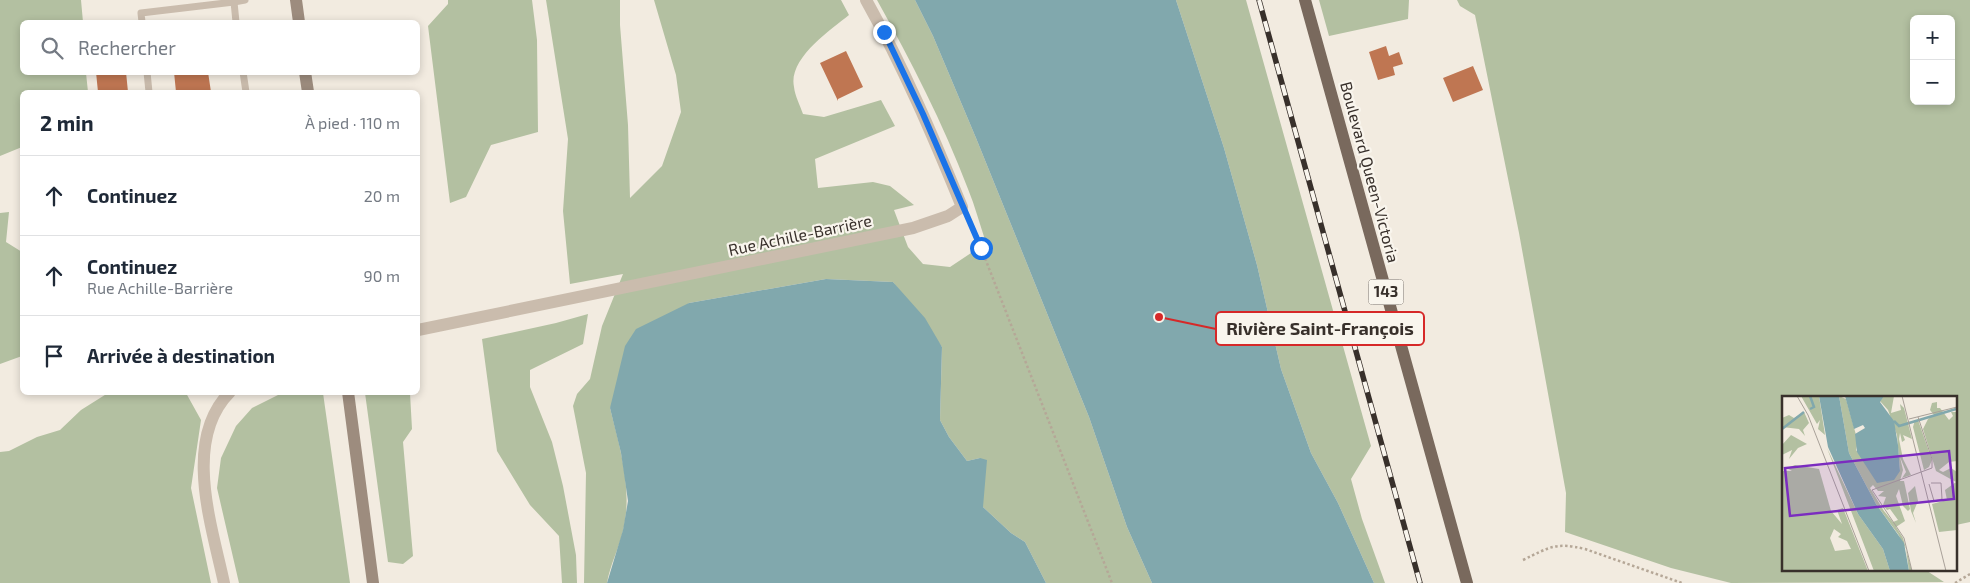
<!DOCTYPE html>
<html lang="fr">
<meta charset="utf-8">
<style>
body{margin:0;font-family:"Exo 2",sans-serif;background:#f2f2f3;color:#1f2937}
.controls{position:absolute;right:15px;top:15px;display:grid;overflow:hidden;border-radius:8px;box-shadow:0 2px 8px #0003}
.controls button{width:45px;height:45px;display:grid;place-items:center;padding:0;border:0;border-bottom:1px solid #e0e1e3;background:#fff;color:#1f2937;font:25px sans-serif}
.stop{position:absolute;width:15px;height:15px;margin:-11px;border:4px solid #1a73e8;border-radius:50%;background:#fff}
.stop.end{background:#1a73e8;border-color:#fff;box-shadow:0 1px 5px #0008}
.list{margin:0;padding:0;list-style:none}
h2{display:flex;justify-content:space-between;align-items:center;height:65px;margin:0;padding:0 20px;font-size:21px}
h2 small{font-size:16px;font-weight:400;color:#747a83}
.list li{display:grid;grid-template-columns:32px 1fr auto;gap:15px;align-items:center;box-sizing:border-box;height:80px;padding:0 20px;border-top:1px solid #e0e1e3}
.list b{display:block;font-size:19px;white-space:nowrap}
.list p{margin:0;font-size:16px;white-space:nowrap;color:#747a83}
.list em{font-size:16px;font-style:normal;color:#747a83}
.icon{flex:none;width:28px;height:28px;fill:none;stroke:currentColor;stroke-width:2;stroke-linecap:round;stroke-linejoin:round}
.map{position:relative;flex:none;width:1970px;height:583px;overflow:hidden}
.search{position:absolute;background:#fff;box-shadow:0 2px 8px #0003;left:20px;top:20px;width:400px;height:55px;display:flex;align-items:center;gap:12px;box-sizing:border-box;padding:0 18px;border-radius:8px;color:#747a83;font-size:19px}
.panel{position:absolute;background:#fff;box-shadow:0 2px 8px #0003;left:20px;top:90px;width:400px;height:305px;border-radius:8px}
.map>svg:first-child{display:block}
.green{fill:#b3c0a1;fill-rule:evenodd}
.water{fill:#81a8ad}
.building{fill:#bf7652}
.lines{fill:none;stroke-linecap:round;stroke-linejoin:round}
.path{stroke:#b5a797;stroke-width:2.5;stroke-dasharray:2.5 2.5;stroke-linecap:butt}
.lane{stroke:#cabcad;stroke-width:7}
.street{stroke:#cabcad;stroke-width:12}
.secondary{stroke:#9d8c7e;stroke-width:12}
.primary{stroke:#79695d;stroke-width:12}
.rail-casing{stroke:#38302b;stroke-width:5.5}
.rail{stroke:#f9f5ed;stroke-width:4;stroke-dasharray:11;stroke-linecap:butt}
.route{stroke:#1a73e8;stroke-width:6}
.labels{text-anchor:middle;stroke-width:4.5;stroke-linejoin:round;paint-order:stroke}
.shield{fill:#f9f5ed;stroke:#726b65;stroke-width:1}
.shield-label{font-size:15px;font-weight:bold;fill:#38302b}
.street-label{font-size:16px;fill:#38302b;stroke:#f9f5ed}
.inset-river{fill:none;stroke:#81a8ad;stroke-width:2.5}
.inset-road{fill:none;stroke:#a8a098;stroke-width:1}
.view{fill:#7b2cbf;fill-opacity:0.15;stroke:#7b2cbf;stroke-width:2.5}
.inset-edge{fill:none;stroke:#38302b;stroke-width:2.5}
.leader{fill:none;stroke:#d62828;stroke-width:2}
.callout-dot{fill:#d62828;stroke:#f9f5ed;stroke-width:2}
.callout{fill:#f9f5ed;stroke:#d62828;stroke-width:2}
.callout-label{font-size:18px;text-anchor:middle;font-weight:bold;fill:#38302b}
</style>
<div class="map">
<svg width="1970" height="583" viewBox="0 0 1970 583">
<rect width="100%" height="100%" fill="#f2ebe0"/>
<!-- green -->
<path class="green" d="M0,0H81L83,22H22V72L86,73L88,92H22V147L0,156Z
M448,0H532L537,40L538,132L491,145L466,197L450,203L428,26L448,4Z
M546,0H620V25L628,125L630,198L662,166L681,112L676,75L654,0H841L849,15C829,31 788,59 794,87C795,96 800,105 803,114L824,117L881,100L895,126L815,159L818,188L873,182L890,186L914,205L894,210L908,247L923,264L950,267L986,243C980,225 975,206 968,189C943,123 911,61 877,0H915L933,36L976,138L1089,417L1127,527L1152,583H1046L1025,542L1011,533L983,507L980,458L967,461L949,437L940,420L942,347L893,282L826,279L689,303L610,408C620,448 633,490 623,531C619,548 610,565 607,583H584L586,473L573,406L577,394L590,379L602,326L623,274L570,284L563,211L568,139Z
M1176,0H1246L1371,446L1351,479L1362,519L1385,583H1374L1338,503L1311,453L1281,369L1257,265L1224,148Z
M1319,0H1409L1408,19L1329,36Z
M1457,0H1970V522L1956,525V397H1784V569H1924L1944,582L1731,583L1671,568L1565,532L1566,493L1519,233L1475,15L1460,6ZM1914,19H1951V101H1914Z
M9,212L6,242L22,252V356L0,364V213Z
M588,314L583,344L530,370V387L552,442L563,486L576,555L577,583H562L559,536L530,505L497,451L482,339L556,323Z
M108,393H186L201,420L191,488L211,583H0V452L9,451L37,437L60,430L81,410Z
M282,393H323L350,583H239L217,488L221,458L236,426L252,408Z
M365,393H410L412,429L403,442L413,556L403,564L388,562Z"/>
<!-- water -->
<path class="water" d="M915,0H1176L1224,148L1257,265L1281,369L1311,453L1338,503L1374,583H1152L1127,527L1089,417L976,138L933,36Z
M826,279L893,282L925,318L942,347L940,420L949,437L967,461L980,458L987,460L983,507L1011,533L1025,542L1046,583H607L623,530L628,501L621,453L610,408L625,346L636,329L689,303Z"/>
<!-- building -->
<path class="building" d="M1386,46L1389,56L1399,52L1403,64L1393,67L1395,75L1378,80L1369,52Z
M846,51L863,87L838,99V101L820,63Z
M1473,66L1483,90L1453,102L1443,78Z
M96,72H126L128,92H98Z
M174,72H208L211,92H176Z"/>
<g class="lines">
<!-- path -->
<path class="path" d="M968,217L974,230L1112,583
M1523,560C1550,547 1555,542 1585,549L1682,583
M1955,583L1970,574"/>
<!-- lane -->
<path class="lane" d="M142,22L141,13L234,2
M236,22L234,2L245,0
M147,72L149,92
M243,72L246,92"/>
<!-- street -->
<path class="street" d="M418,330L913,228L948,216L962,207C933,136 903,66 866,0
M224,583C212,526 182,440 230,392"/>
<!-- secondary -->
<path class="secondary" d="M296,0L299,22
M305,72L308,92
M348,392L373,583"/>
<!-- primary -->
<path class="primary" d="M1305,0L1467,583"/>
<!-- rail casing -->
<g class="rail-casing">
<path id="rail" d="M1259,0L1420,583"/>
</g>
<!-- rail -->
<use href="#rail" class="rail"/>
</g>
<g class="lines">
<!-- route -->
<path class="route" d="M884,32L923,114L981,248"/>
</g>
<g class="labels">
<!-- shield labels -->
<rect class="shield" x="1368.5" y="279.5" width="35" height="25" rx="4"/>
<g class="shield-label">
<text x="1386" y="297">143</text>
</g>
<!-- street labels -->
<g class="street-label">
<text transform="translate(1370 172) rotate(75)" y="6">Boulevard Queen-Victoria</text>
<text transform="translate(800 235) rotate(-12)" y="6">Rue Achille-Barrière</text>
</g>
</g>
<!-- overview -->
<g transform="translate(1782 396)">
<rect width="175" height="175" fill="#f2ebe0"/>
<path d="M19,0H37L43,39L36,33L38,24L35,28ZM57,0L64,3L76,46L74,54L90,76L118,75L115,39L106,14L98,5L102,0H112L109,17L119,14L118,8L122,12L130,43L121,39L123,44L120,46L118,37L117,43L121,63L129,79L120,82L124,76L118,61L121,74L118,85H122L128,113L126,115L121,110L117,93L114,100L123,125L114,131L121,142L130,175H127L124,153L116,138L94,108L67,57ZM91,89L96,95H102L96,100L104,101L101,109L105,114L108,113L116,124L111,126L102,115L88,92ZM155,6V12H158L167,24L171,20L169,16H175V65L167,66L157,74L161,76L169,72L175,76V134L157,136L150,108L165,104L163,94L174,86L154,75L141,33L146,23L152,19L148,14L150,7ZM22,16L27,27L21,34L23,40L17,33L0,31V22L7,19L12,22ZM133,24H136L150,64L147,71L142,74L131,31ZM9,39L25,48L16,52L7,63L10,54L0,59V49ZM45,52L76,118L101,153L108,175H92ZM13,69L37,73L49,115L60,128L55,114L61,112L86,175H0V75H10L5,72ZM52,133L59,138L56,141L65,145L69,153L53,155L48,142ZM133,90L136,105L131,117L134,127L129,115L126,97Z" fill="#b3c0a1" fill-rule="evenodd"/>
<path d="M37,0H57L67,57L94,108L122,147L127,175H108L101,153L76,118L46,51ZM63,0H102L98,6L112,25L116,49L118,75L112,84L95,87L75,56L73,38L83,32L81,29L72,33Z" fill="#81a8ad"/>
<path class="inset-river" d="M28,13L32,11L28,0M112,25L117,30L174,13M0,33L22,16"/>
<path class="inset-road" d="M15,0L26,19L87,175M120,0L164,175M127,23L175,11M149,87H159L160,103L152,105M147,88L152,105L147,106M130,175L122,142L90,94L150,72V63L136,21"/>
<path class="view" d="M167,55L172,103L8,120L3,72Z"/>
<rect width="175" height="175" class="inset-edge"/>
</g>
<!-- callouts -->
<path class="leader" d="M1159 317L1216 329"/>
<circle class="callout-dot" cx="1159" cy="317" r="5"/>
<rect class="callout" x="1216" y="312" width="208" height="33" rx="5"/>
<g class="callout-label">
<text x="1320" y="335">Rivière Saint-François</text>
</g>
</svg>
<div class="controls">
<button>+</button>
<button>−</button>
</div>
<div class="stop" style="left:981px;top:248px"></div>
<div class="stop end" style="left:884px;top:32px"></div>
<div class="search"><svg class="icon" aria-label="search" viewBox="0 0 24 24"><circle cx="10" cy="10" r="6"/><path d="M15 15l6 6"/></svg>Rechercher</div>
<section class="panel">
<h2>2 min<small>À pied · 110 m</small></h2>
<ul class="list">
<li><svg class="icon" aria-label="ahead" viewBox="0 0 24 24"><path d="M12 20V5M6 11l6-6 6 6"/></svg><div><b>Continuez</b></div><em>20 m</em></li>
<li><svg class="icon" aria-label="ahead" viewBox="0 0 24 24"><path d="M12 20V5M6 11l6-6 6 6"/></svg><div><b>Continuez</b><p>Rue Achille-Barrière</p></div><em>90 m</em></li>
<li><svg class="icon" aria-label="arrive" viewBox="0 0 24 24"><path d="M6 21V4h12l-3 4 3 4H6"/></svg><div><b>Arrivée à destination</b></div></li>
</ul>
</section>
</div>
